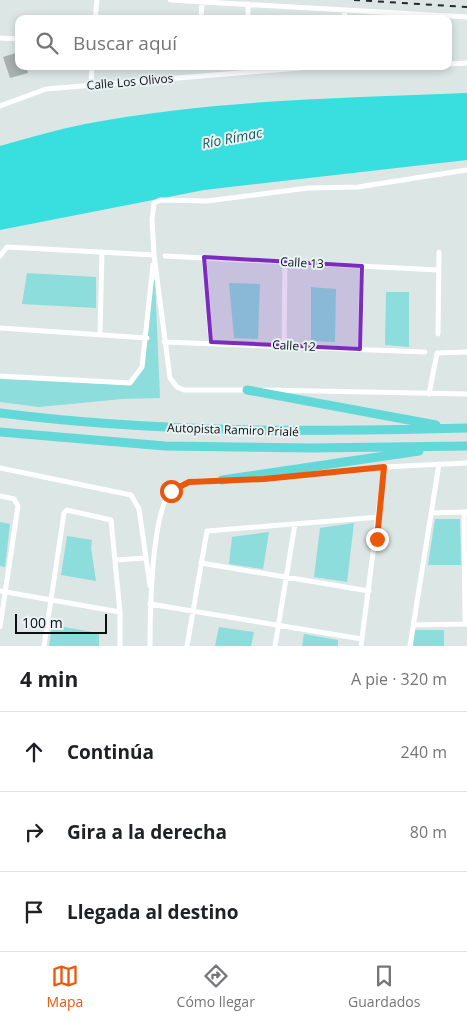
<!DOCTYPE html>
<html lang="es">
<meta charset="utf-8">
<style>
body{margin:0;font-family:"Open Sans",sans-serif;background:#f6f6f6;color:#202124}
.scale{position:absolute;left:15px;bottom:12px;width:92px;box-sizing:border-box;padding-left:5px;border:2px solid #0c1010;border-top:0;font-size:14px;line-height:18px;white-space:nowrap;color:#0c1010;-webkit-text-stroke:4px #e9f3f3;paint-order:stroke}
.stop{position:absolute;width:15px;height:15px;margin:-11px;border:4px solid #ea580c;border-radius:50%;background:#fff}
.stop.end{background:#ea580c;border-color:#fff;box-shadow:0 1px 5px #0008}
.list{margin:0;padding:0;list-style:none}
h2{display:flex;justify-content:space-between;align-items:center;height:65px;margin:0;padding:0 20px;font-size:21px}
h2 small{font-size:16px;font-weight:400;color:#757577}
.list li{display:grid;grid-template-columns:32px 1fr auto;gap:15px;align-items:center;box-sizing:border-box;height:80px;padding:0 20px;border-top:1px solid #e0e0e0}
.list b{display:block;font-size:19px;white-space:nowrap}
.list em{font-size:16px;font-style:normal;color:#757577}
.icon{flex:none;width:28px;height:28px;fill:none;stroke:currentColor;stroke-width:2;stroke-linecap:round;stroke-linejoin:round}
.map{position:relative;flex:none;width:467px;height:646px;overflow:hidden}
.search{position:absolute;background:#fff;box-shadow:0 2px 8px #0003;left:15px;right:15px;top:15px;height:55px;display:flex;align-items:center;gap:12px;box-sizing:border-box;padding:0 18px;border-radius:10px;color:#757577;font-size:19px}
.sheet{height:305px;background:#fff}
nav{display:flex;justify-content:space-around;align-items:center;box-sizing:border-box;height:70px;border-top:1px solid #e0e0e0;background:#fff;font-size:14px;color:#757577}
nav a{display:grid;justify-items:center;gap:2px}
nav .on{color:#ea580c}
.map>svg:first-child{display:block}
.green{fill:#8cdddc}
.water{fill:#39dfde}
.building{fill:#a6b0af}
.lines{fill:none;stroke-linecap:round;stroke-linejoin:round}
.minor{stroke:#fff;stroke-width:5}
.trunk{stroke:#62d8d8;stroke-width:9}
.rail{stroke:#262a2a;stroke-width:2;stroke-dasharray:6 6;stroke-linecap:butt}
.route{stroke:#ea580c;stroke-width:6}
.marked{fill:#7b2cbf;fill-opacity:0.2;stroke:#7b2cbf;stroke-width:4;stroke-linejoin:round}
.labels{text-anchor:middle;stroke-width:4;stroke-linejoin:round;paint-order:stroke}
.street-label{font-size:12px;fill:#0c1010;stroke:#e9f3f3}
.water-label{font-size:14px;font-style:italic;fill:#1a5c5b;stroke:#e9f3f3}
</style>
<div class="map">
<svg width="467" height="646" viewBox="0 0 467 646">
<rect width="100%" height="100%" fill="#dbe6e5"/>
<!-- green -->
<path class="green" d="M27,273L96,277V308L22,304Z
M153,280H155L160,398L122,399L39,407L0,402V379L131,385L144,366Z
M229,283L260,284L258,339L234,338Z
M311,287L336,289L335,342L311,341Z
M386,292H409V347L385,345Z
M435,519H460L461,565H428Z
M0,522L10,524L5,567L0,566Z
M354,523L347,582L314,577L320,528Z
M269,532L263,569L229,564L232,537Z
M67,536L92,540L91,548L96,581L61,575Z
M52,625L99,633V646H49Z
M219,627L254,632L251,646H215Z
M415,630H444V646H413Z
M304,634L338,640V646H302Z"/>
<!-- water -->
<path class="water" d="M467,93V160L204,190L0,230V146C28,138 56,130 85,124C210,100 340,98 467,93Z"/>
<!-- building -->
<path class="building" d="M19,52V66H26L28,73L10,78L3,57Z"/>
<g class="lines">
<!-- minor -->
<path class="minor" d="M170,0L467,17
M95,19L97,0
M201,19L202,2
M248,19V4
M344,19L345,10
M0,38L19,39
M448,64L467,63
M91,85L92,66
M0,106L46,89L323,66
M0,256L7,247L154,255
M165,256L438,270
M204,257L211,342
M0,328L147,338
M100,334L102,252
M438,334L439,252
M164,342L425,352
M284,345L285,262
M360,349L362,266
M0,376L130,383L142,367L153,265
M249,390H184L177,387L170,378L154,255L152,220L154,203L160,200L207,201L308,188L358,187L467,170
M265,390L467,394
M429,394L437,353L467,352
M0,468L131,495L139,509L150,586
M256,479L384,467L467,463
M0,496L14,499L18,506L0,627
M464,512L465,624
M431,513L467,512
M115,560L145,558
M201,563L369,591
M0,591L120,612
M150,604L362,639
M414,625L467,624
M44,646L64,513L67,510L111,520L120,612V646
M150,646C150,617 151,504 174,488C187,479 206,481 222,480
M187,646L207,531L380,517
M275,646L295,524
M361,646L384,467
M410,646L439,464"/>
<!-- trunk -->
<path class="trunk" d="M247,390L436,425
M0,413C158,433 309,432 467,428
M0,432L165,446L311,448L467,446
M222,480L419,451"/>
<!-- rail -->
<path class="rail" d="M354,0L467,7"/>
</g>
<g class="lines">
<!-- route -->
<path class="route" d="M171,491L189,482L264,479L384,467L377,539"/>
</g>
<!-- marked area -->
<path class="marked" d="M204,257L362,266L360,349L211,342Z"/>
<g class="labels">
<!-- street labels -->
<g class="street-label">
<text transform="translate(130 82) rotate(-5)" y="4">Calle Los Olivos</text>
<text transform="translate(302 263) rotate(3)" y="4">Calle 13</text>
<text transform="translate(294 346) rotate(3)" y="4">Calle 12</text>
<text transform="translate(233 430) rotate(2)" y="4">Autopista Ramiro Prialé</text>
</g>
<!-- water labels -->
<g class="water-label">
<text transform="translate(232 138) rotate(-11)" y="5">Río Rímac</text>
</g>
</g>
</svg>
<div class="scale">100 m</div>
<div class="stop" style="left:171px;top:491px"></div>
<div class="stop end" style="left:377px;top:539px"></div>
<div class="search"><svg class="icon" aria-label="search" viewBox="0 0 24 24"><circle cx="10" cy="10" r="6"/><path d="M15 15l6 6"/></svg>Buscar aquí</div>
</div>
<section class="sheet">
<h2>4 min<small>A pie · 320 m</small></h2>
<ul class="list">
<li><svg class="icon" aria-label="ahead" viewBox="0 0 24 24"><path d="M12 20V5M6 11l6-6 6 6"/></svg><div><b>Continúa</b></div><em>240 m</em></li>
<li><svg class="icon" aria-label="right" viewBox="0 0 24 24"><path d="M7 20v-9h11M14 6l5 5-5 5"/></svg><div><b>Gira a la derecha</b></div><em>80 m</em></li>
<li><svg class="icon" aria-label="arrive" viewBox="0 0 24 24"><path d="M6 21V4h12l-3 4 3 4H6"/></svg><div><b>Llegada al destino</b></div></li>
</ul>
</section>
<nav>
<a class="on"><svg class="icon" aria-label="map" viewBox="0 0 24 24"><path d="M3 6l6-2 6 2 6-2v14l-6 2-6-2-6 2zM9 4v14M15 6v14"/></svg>Mapa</a>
<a><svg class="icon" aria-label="directions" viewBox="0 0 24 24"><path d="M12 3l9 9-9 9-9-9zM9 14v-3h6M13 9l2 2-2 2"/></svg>Cómo llegar</a>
<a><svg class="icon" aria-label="saved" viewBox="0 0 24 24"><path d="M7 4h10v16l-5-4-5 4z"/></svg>Guardados</a>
</nav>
